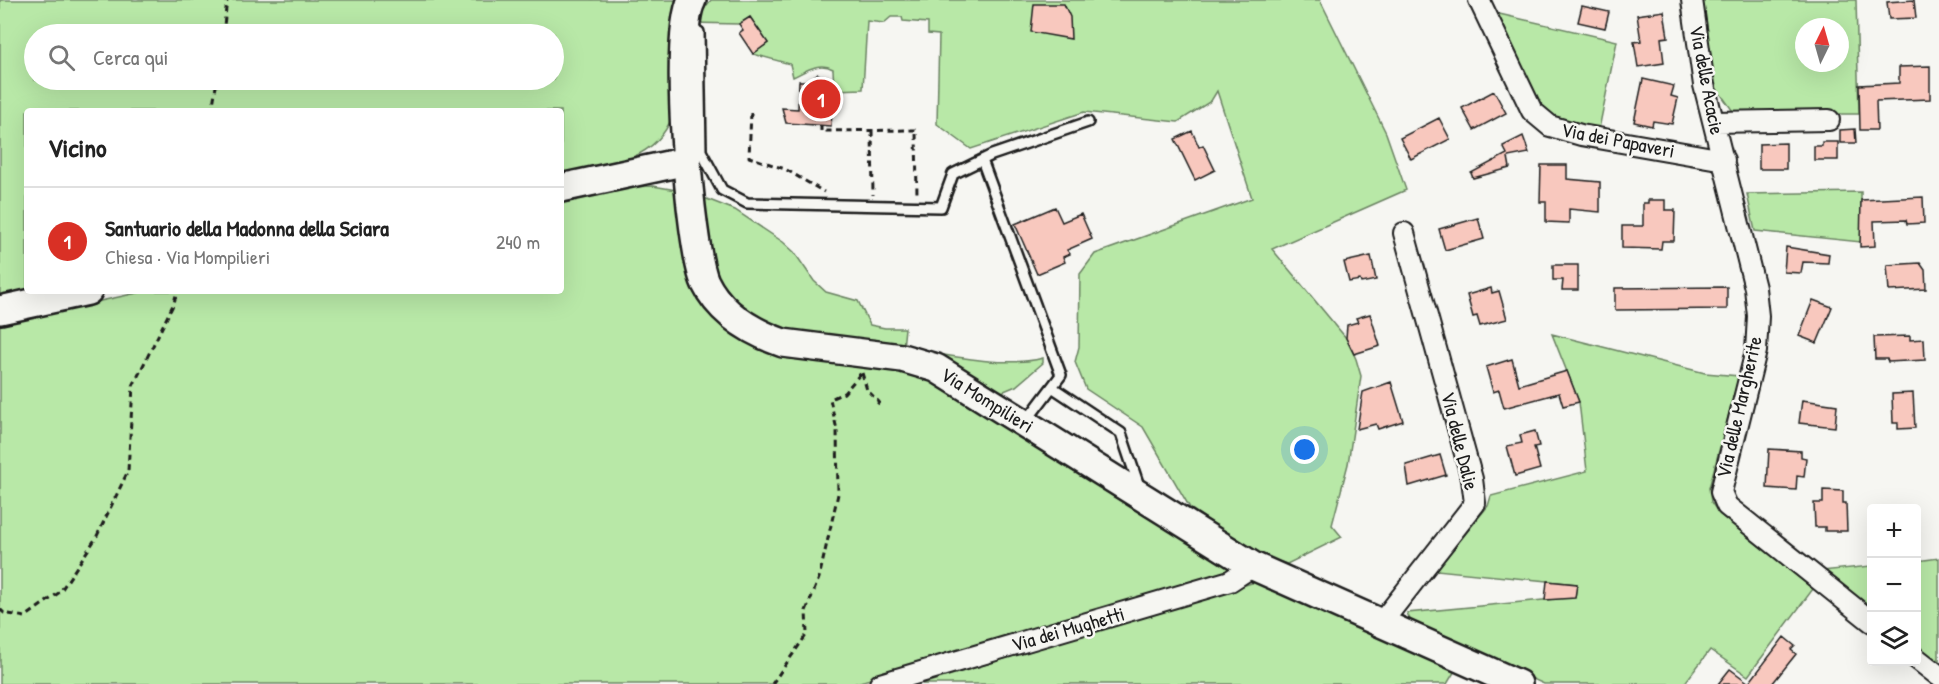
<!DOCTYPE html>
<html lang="it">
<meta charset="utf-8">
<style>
body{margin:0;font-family:"Patrick Hand",sans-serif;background:#f2f2f2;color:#222}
.controls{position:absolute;right:18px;bottom:18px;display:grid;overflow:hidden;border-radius:6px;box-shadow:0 6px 24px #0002}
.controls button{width:54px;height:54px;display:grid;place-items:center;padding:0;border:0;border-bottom:2px solid #e0e0e0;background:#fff;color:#222;font:30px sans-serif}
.compass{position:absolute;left:1795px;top:18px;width:54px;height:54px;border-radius:50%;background:#fff;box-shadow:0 6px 24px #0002;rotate:5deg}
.you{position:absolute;left:1305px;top:450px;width:21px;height:21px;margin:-15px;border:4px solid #fff;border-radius:50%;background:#1a73e8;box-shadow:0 0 0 9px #1a73e833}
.badge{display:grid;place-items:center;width:39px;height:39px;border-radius:50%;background:#d93025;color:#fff;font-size:20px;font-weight:700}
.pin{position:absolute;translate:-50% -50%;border:3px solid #fff;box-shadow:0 2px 6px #0006}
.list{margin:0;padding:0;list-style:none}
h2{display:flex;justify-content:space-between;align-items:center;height:78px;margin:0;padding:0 24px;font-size:26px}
h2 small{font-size:20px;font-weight:400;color:#767676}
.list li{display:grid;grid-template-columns:39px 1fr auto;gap:18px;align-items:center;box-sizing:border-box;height:108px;padding:0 24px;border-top:2px solid #e0e0e0}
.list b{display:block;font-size:22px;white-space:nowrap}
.list p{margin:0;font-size:20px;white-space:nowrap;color:#767676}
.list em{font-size:20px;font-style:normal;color:#767676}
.icon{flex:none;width:33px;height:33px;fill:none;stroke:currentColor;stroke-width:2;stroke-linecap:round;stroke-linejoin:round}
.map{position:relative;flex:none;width:1939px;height:684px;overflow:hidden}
.search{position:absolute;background:#fff;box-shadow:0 6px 24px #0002;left:24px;top:24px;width:540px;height:66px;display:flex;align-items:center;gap:15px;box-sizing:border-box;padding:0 21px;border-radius:33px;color:#767676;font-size:22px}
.panel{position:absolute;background:#fff;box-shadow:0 6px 24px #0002;left:24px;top:108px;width:540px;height:186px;border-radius:6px}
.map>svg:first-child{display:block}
.green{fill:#b8e8a7;stroke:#6a8262;stroke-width:1.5;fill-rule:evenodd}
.building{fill:#f8c8be;stroke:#1c1c1c;stroke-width:1.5}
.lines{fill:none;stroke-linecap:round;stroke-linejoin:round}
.lane-casing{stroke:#1c1c1c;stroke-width:14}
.street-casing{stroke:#1c1c1c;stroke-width:24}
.secondary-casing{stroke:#1c1c1c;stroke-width:32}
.path{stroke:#1c1c1c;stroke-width:3;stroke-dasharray:6 4.5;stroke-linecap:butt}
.lane{stroke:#f6f6f2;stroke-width:9}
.street{stroke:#f6f6f2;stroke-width:20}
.secondary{stroke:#f6f6f2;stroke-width:27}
.labels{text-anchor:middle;stroke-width:5;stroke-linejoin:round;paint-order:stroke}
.street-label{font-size:20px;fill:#1c1c1c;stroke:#f6f6f2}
</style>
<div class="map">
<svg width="1939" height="684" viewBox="0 0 1939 684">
<rect width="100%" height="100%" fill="#f6f6f2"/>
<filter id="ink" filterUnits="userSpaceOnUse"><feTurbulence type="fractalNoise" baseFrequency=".0167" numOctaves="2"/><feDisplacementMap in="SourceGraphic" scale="12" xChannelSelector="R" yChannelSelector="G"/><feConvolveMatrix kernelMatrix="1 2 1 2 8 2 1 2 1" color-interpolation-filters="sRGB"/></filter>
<g filter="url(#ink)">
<!-- green -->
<path class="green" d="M0,0H685L675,108C660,163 609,164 561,175V111H27V291L0,299ZM34,34H554V80H34Z
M711,0H1320L1386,133L1406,190L1272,249L1346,338L1356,359L1361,376L1348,464L1332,525L1342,537L1287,564L1261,556L1190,508L1143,427L1086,389L1075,362L1079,347L1080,274L1095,254L1252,198L1217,91L1211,101L1178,122L1084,112L971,149L937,124L939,35L928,34V23L903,21L902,17H891L884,23L867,21L863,89L834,90L833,69C819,61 806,71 793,77L790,64L753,54L768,43L750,17L739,24L692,23Z
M1701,0H1856L1859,114H1735L1712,82ZM1804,27H1840V63H1804Z
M1495,13L1617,41L1599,129C1583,126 1564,123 1551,114C1529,99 1507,38 1495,13Z
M653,186L682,191L724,321L911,367L1236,568L1226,576L853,684H0V323L146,291H561V200L629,187Z
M1861,192V242L1755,231L1747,194Z
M699,196L735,210L783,242L794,252L814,281L826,292L858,301L870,325L885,328H905L903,348L774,331L718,291Z
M1552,334L1705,373L1739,376L1709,488L1711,502L1719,514L1813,589L1748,676L1710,650L1684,684H1544L1412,624L1407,613L1575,597L1577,584L1436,570L1488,506L1491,496L1587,471L1579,402Z
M915,350C952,356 1007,368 1043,358V363L1016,386L997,394Z
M1939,558V663L1916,645L1917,561Z
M1871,566V610L1821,571Z
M1268,578L1459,664L1447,684H922Z"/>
<!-- building -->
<path class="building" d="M1914,0L1916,18L1889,19L1887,2Z
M1034,4H1064L1070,17L1071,39L1031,32Z
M1582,6L1609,12L1605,28L1578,22Z
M1664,11L1668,37L1661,38L1664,63L1638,67L1634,42L1641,41L1637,15Z
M750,17L768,43L753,54L739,33L743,30L739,24Z
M1930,66V99L1876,101L1877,130H1860L1859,85L1899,83V67Z
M817,74L829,77L834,89L831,126L786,123L782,108L798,109L799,81H808Z
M1643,79L1674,86L1671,96L1678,98L1672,124L1653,121L1652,126L1634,122Z
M1494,91L1506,113L1474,130L1462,108Z
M1439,118L1450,139L1411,159L1400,138Z
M1855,129L1856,143H1840V130Z
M1192,131L1199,147L1203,145L1215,170L1195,180L1175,139Z
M1523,136L1529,153L1508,157L1510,168L1473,178L1471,173L1507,154L1503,146Z
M1822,142H1838V160H1814V146H1822Z
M1786,143V169H1759V144Z
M1541,165H1567V179L1600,182V212L1569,209V223L1546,222V202H1540Z
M1923,197L1924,223L1907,224L1906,220L1874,221L1875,246L1860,247L1861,200Z
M1648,200H1665V210H1675L1674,241H1662L1661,249L1622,248V226H1643V203H1648Z
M1055,207L1062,222L1081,214L1092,239L1067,250L1070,254L1063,257L1065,262L1037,274L1015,224Z
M1478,218L1484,239L1445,250L1439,229Z
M1786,247L1829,254L1828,263L1803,262L1801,273L1784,272Z
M1371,256L1376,280L1361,283L1360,280L1349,282L1344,262Z
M1920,263L1925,270L1926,289L1889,291L1887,265Z
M1553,265H1578V290H1562L1563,280H1553Z
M1727,287V309L1615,310V288Z
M1491,288L1492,293L1499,291L1507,319L1480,326L1477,316L1473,317L1467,295Z
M1813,300L1832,307L1817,343L1799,336Z
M1370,314L1380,346L1354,354L1346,338L1347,325L1358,322L1356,318Z
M1910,336V340L1924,339L1925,360L1888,362L1887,359H1875L1874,337Z
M1512,359L1519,385L1567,371L1579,402L1563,406L1559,393L1504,408L1499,390L1493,392L1486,367Z
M1391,382L1403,421L1378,429L1376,424L1357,429L1363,392Z
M1913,393L1915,428L1898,429V423H1893L1892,394Z
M1802,400L1837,405L1835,427L1799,423Z
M1535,431L1539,446L1534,447L1540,469L1515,476L1507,446L1522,443L1520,435Z
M1769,449L1801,451V457L1806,458L1804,477L1797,476L1796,490L1767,488Z
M1440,455L1446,475L1409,486L1406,465Z
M1823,490L1843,491V503H1846L1847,531H1825V527H1815L1814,503H1823Z
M1547,581L1577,584L1575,598L1545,600Z
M1784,637L1795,646L1791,650L1796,654L1772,684H1718L1730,669L1749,683Z"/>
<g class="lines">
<!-- lane casing -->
<g class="lane-casing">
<path id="lane" d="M699,32L701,151L722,190L747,203L941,207L953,174L992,155L1088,122
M982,160L1061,375L1027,420
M1052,387L1121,433L1140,489"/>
</g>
<!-- street casing -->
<g class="street-casing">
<path id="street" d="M1479,0L1532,111L1550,126L1581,135L1724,160
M1692,0L1704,85L1755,288L1758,316L1756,351L1721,492L1727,506L1872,622
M1714,122L1829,120
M1381,623L1475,503L1472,479L1404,233
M1916,658L1939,676
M880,684L1230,581L1253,566"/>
</g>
<!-- secondary casing -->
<g class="secondary-casing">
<g id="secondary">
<path id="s1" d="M692,0C673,33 689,245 705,282C720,313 752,332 783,343L902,358L936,368L1253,566L1518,684"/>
<path d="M561,188L687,161"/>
<path d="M0,310L88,291"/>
</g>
</g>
<!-- path -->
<path class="path" d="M223,34L227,0
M212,111L217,80
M751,113L749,157L785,169L824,192
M821,125V131L916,130L917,196
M872,131L873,195
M862,373L867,390L879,402L876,406
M0,609L4,613L25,617L60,592L96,538L128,471L133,386L174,303L177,291
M772,684L807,634L806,611L819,578L838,494L837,430L830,399L844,393L861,373"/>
<!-- lane -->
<use href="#lane" class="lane"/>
<!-- street -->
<use href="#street" class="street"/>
<!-- secondary -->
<use href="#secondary" class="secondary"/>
</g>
</g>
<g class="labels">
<!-- street labels -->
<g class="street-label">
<text transform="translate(1707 80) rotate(79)" y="7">Via delle Acacie</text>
<text transform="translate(1618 140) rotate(11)" y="7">Via dei Papaveri</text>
<text dy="7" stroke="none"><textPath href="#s1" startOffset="602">Via Mompilieri</textPath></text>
<text transform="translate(1739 407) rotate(-77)" y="7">Via delle Margherite</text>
<text transform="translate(1460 441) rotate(76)" y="7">Via delle Dalie</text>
<text transform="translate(1068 629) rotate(-16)" y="7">Via dei Mughetti</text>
</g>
</g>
</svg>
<div class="controls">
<button>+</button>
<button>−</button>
<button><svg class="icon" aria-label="layers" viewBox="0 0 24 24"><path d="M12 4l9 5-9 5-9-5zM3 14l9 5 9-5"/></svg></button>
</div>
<svg class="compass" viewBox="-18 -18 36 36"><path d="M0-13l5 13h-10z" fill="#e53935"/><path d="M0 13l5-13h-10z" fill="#767676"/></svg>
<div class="you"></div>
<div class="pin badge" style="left:821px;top:99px">1</div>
<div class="search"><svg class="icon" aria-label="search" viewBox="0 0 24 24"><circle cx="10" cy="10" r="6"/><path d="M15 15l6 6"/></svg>Cerca qui</div>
<section class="panel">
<h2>Vicino<small></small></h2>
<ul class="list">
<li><span class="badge">1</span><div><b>Santuario della Madonna della Sciara</b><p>Chiesa · Via Mompilieri</p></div><em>240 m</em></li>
</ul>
</section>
</div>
